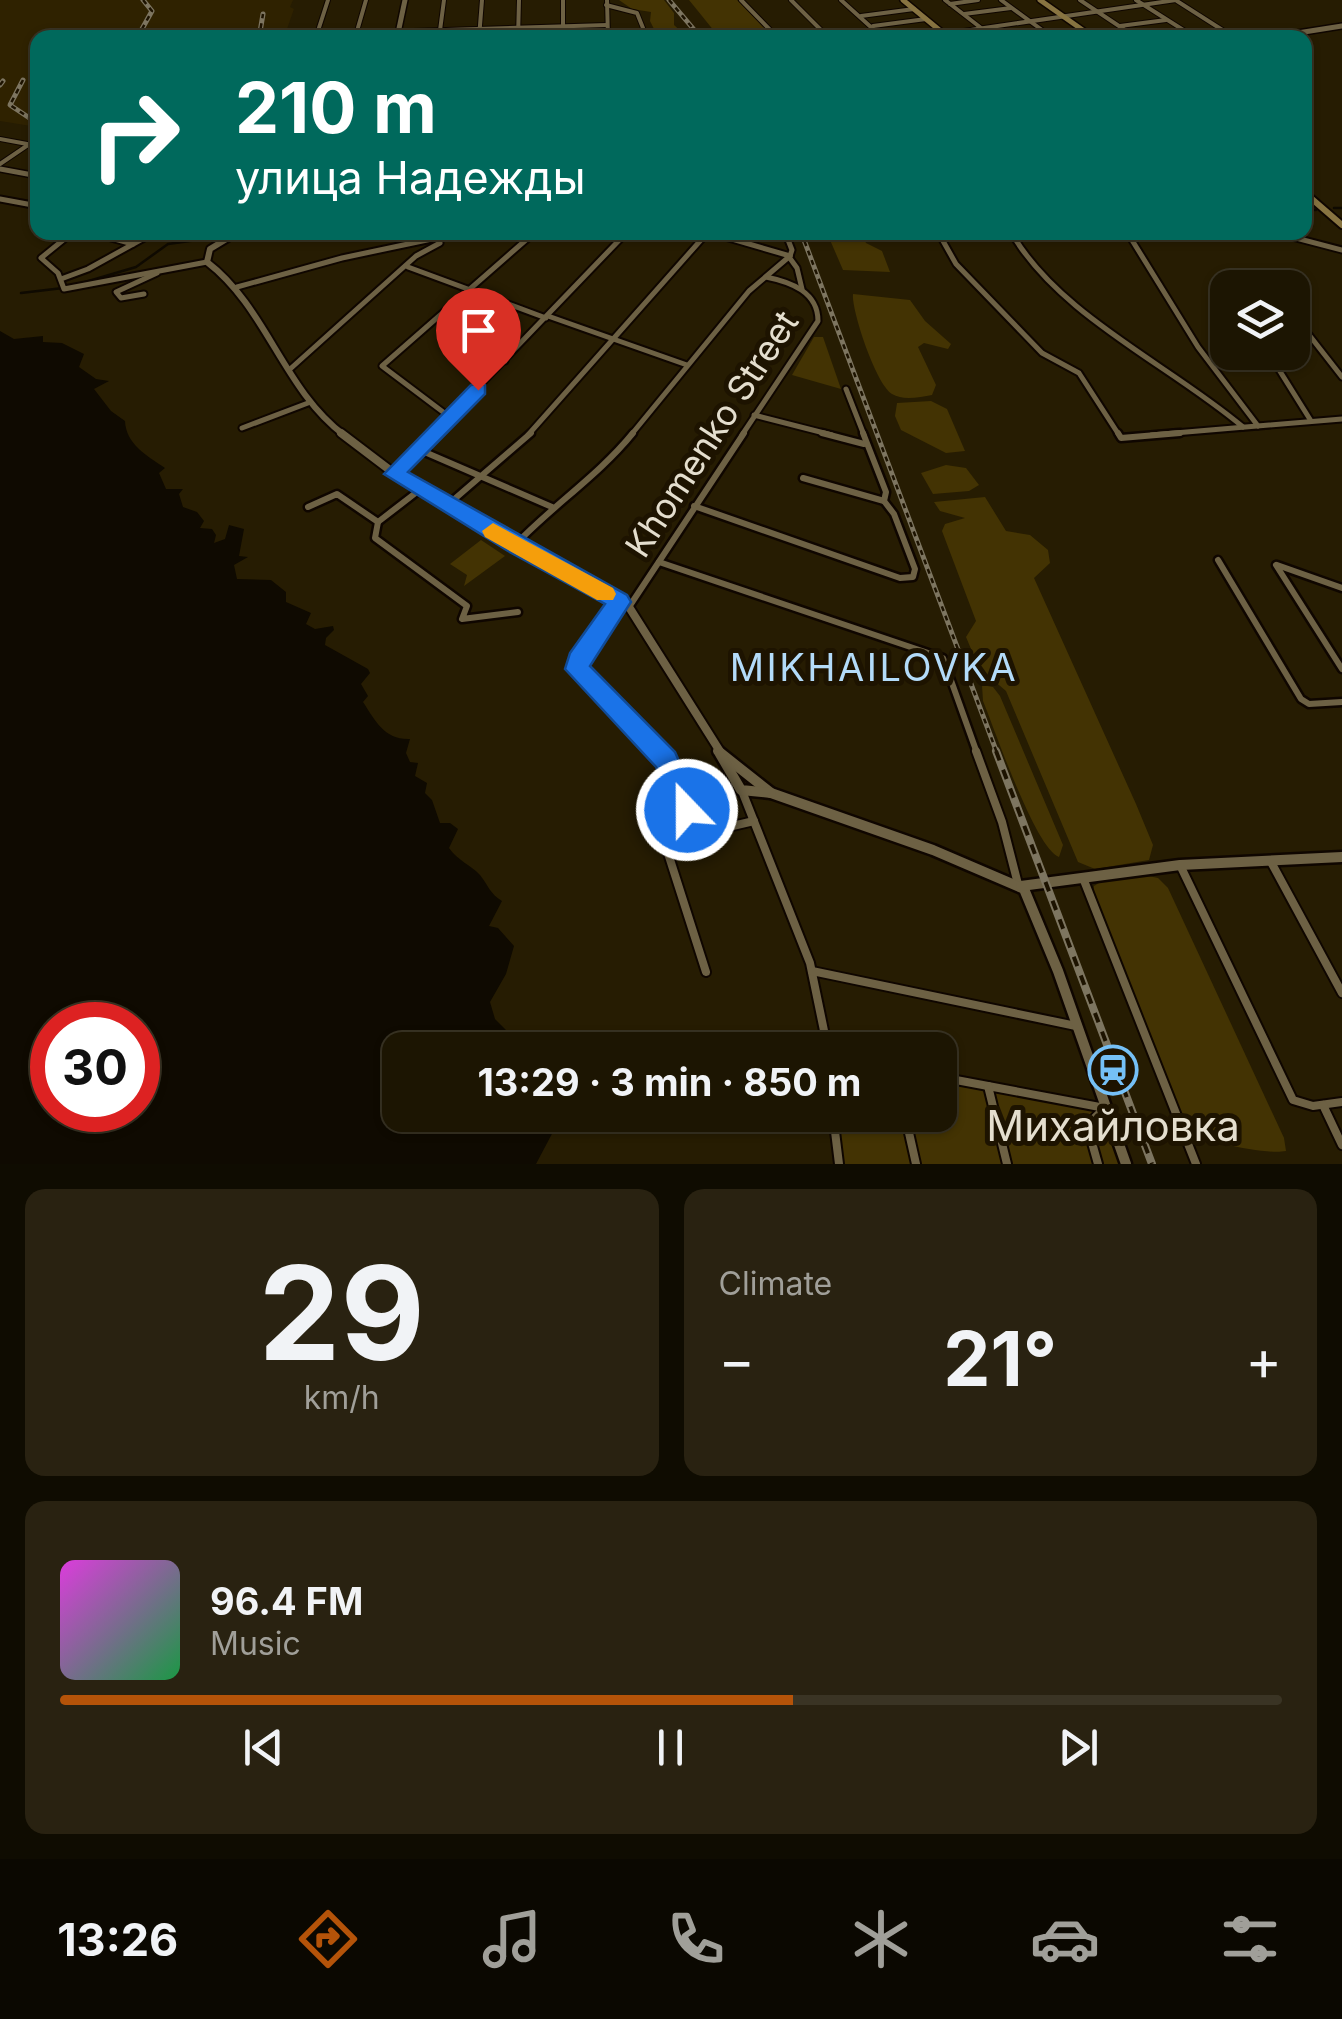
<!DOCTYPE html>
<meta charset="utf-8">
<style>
:root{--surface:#1c1502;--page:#292211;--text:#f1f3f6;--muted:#a09f99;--line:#3a3424;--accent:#b45309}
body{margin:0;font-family:Inter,sans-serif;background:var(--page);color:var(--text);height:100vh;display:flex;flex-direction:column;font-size:38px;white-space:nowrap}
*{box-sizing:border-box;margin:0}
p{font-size:32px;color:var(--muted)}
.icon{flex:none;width:55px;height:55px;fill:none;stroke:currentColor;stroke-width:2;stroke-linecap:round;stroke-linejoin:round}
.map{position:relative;height:1164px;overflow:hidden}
.drawer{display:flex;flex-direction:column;gap:25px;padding:25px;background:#0f0c01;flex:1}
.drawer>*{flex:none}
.banner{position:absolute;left:30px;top:30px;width:1282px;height:210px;border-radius:20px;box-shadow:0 2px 8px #0004,0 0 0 2px var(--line);background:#00695c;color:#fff;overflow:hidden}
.fabs{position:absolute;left:1210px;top:270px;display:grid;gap:20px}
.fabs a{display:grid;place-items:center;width:100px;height:100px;border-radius:20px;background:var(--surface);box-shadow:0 2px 8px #0004,0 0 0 2px var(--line);font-size:50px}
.speed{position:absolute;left:30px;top:1002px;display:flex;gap:20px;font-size:50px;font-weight:700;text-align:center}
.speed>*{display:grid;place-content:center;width:130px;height:130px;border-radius:50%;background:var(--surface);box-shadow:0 2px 8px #0004,0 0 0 2px var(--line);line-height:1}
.speed .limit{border:15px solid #d22;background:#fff;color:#111}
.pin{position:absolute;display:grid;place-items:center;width:85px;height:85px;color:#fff;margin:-102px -42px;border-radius:50% 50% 50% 0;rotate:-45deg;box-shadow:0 0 10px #0007}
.pin .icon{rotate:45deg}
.me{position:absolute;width:110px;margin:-55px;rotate:338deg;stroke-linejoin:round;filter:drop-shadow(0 0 8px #0008)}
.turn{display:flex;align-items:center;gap:35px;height:210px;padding:0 40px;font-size:45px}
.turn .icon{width:130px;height:130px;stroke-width:2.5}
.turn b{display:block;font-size:70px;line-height:85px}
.big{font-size:75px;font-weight:700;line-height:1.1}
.drawer .widget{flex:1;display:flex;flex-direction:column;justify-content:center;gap:15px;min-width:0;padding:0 35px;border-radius:20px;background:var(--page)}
.drawer .dial{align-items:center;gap:0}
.dial b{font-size:130px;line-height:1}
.song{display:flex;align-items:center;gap:30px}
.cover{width:120px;height:120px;border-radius:15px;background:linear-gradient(135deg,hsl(300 70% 55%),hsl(140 70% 35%))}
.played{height:10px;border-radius:5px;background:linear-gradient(90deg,var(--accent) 60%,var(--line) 60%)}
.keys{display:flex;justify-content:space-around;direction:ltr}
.heat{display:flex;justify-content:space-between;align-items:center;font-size:55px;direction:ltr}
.drawer .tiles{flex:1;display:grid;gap:25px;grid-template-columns:1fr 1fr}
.widget:last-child{grid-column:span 2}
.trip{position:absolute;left:382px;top:1032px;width:575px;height:100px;border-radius:20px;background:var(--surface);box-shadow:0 2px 8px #0004,0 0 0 2px var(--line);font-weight:700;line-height:100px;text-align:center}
.menu{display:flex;height:160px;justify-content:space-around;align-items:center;background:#0b0801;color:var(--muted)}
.menu .icon{width:70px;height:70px}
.menu .selected{color:var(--accent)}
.menu b{font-size:45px;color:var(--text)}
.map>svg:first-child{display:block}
.built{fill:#2f2200}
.green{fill:#433303}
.water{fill:#0f0a01;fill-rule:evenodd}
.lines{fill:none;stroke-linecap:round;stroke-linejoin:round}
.stream{stroke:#0f0a01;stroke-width:2.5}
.minor-far3-casing{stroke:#0f0600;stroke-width:6}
.minor-far2-casing{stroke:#0f0600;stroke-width:9}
.minor-far1-casing{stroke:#0f0600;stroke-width:11}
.minor-casing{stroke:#0f0600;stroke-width:12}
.tertiary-far3-casing{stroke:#0f0600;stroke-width:8}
.tertiary-far2-casing{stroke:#0f0600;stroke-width:10}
.tertiary-far1-casing{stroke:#0f0600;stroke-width:12}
.tertiary-casing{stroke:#0f0600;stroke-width:15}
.secondary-far1-casing{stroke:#0f0600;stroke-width:8}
.secondary-casing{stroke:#0f0600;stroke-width:10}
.minor-far3{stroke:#6d6144;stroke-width:4}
.minor-far2{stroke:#6d6144;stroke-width:5}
.minor-far1{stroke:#6d6144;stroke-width:6}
.minor{stroke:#6d6144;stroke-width:8}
.tertiary-far3{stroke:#6d6144;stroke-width:5}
.tertiary-far2{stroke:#6d6144;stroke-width:6}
.tertiary-far1{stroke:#6d6144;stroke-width:8}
.tertiary{stroke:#6d6144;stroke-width:10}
.secondary-far1{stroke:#887441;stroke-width:5}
.secondary{stroke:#887441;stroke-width:6}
.rail-far1-casing{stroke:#7d7560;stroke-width:5}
.rail-casing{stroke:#7d7560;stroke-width:8}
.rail-far1{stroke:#1d1300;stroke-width:2.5;stroke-dasharray:5;stroke-linecap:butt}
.rail{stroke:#1d1300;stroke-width:4;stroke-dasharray:10;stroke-linecap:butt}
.route{fill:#1a73e8;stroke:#114b97;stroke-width:2.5}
.slow{fill:#f59e0b}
.labels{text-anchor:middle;stroke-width:10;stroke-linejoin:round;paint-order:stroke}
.street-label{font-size:35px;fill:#e4dece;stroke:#1d1300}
.neighbourhood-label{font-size:38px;letter-spacing:2.5px;fill:#b3dbf9;stroke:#1d1300}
.near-poi-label{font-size:42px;fill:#e4dece;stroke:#1d1300}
</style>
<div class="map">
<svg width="1342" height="1164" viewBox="0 0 1342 1164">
<rect width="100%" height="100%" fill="#261c02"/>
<path class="built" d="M0,0H293L290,7L294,9L286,32H273L270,37L38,38L37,127L0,121Z"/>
<g class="green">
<path d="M619,0H664L674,13V25L687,37H658L650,21L651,12L632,9Z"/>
<path d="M689,0H737L774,37H719Z"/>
<path d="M827,233H861L866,243L882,251L890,272L843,270Z"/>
<path d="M853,294L910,300L925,321L951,344L948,349L924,343L918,347L936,385L932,395C920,397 903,401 892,394C875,383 851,308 853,294Z"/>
<path d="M814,337H823L841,389L792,375Z"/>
<path d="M931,401L947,409L965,451L946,453L901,430L895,416L897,403Z"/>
<path d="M946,465L966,468L979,485L969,491L933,494L921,473Z"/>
<path d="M985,497L1006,531L1030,535L1048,550L1050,563L1034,578L1136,804L1153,845L1149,860L1095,869L1078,862L1006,691L979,668L966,637L976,621L942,531L945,524L965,518L940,511L934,502Z"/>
<path d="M481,540L505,556L464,586L467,575L450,564Z"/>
<path d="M982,685L993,687L1000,696L1063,845L1059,857C1035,848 995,730 983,701Z"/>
<path d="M1144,875L1158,878L1168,888L1284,1138L1286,1151C1265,1155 1202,1142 1187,1128L1093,896L1094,886L1102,881Z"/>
<path d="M940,1077L1111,1109L1131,1164H843L839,1115H940Z"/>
</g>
<path class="water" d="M0,331L14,339L43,336V342L62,343L84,354L79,367L96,379L109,381L94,389L111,411L125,421C126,444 146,455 165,468L159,473L166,489H183L179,494L183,507L197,512L204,521L200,528L212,529L216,535L214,543L225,539L229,525L244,529L239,556L248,557L234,565L237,579L271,580L286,592V602L311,613L306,624L315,629L333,626L334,630L326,638L325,645L368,669L370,673L361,684L368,696L363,702C376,722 385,740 410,739L406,753L410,762L418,763L415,776L427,783L425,793L432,800L440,823H450L458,829L449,848C458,861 471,865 480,875C488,885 490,894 502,901L489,926L498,928L514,946L506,974L490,1002L495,1019L509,1033L528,1030L530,1043L547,1050H400V1115H548L567,1124L565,1129L554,1130L536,1164H0ZM52,1025H138V1110H52Z"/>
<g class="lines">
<g class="stream">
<path d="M1334,208H1342"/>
<path d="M1305,209L1316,210"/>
<path d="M363,235L388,232"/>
<path d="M75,285L136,267L168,244L197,240"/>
<path d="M21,293L63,288"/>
</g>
<g class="minor-far3-casing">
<g id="minor-far3">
<path d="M563,0V38"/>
<path d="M607,0L608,38"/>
<path d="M741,0L778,38"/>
<path d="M791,0L829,38"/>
<path d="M841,0L883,38"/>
<path d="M945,0L994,38"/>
<path d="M1001,0L1053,38"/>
<path d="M1080,0L1137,38"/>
<path d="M1136,0L1196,38"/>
<path d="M1177,1L1235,38"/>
<path d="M950,4L978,0"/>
<path d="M606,5L637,13L647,38"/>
<path d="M964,14L1011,8"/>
<path d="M861,16L914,9"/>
<path d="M873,26L926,19"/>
<path d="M1120,26L1166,20"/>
<path d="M317,34L607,25"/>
<path d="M273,36L317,34"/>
<path d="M316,37L328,0"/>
<path d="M1136,37L1183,30"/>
<path d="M355,38L366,0"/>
<path d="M439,38L444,0"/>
<path d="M479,38L482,0"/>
<path d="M518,38L519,0"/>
<path d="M916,38L1176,0"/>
<path d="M0,139L38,146"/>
<path d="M0,164L28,145"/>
</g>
</g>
<g class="minor-far2-casing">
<g id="minor-far2">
<path d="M0,199L38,206"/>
<path d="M73,232L41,258L58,273L64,289L207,262"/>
<path d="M89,232L133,244"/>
<path d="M708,232L790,256"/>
<path d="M785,232L792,250L790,256"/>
<path d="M938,232L956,264L1042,353L1079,373L1119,435"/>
<path d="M1011,232C1058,315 1170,365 1243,427"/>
<path d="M1127,232L1198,347L1258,426"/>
<path d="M1273,232L1342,250"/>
<path d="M789,257L797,268L802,289"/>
<path d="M408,267L546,318"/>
<path d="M61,279L88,269L155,232"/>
<path d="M237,287L342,258L465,232"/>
<path d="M144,294L121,298L116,292L157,273"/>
<path d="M1292,313L1342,377"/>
<path d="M548,316L687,365"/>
<path d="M1268,352L1311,421"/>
<path d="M505,361L464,344L506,304"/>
<path d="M289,370L416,256L440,243"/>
<path d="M846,389L864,435"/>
<path d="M754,415L832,435"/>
<path d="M451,418L382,366L535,232"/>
<path d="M242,428L308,403"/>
<path d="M432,435L627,232"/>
<path d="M528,435L708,232"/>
<path d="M631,435L749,291L790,256"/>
<path d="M742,435L818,321C818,292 791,282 766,277"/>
<path d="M1151,435L1342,419"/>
</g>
</g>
<g class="minor-far1-casing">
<g id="minor-far1">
<path d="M822,433L864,444"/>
<path d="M1118,433L1121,438L1180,433"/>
<path d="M420,450L552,507"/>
<path d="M395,474L434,433"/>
<path d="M803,478L884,501"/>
<path d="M451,502L531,433"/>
<path d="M694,506L900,578L913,577L915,569L894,514L884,501L886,492L863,433"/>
<path d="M308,507L337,494L378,522L375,538L467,606L462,619L518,612"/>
<path d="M378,522L422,488"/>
<path d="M515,545C553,505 598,476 633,433"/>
<path d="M1218,560L1301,699L1309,704L1342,702"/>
<path d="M659,562L943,658L977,753"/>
<path d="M1276,565L1342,669"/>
<path d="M1277,565L1342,588"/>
<path d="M619,601L579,660L577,669L660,753"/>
<path d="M629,607L744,433"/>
</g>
</g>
<g class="minor-casing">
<g id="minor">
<path d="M658,751L676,778L694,835L668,841L666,847L706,972"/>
<path d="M976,751L1002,822L1018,884"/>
<path d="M742,791L810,963L828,1050"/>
<path d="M694,835L754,821"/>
<path d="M1271,862L1342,993"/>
<path d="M1180,865L1293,1100L1313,1106L1342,1102"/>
<path d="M1083,878L1196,1164"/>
<path d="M812,971L1076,1026"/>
<path d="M940,1077L1105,1108"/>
<path d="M988,1086L1007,1164"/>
<path d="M1323,1105L1342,1145"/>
<path d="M833,1115L839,1164"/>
<path d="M905,1115L916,1164"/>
<path d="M1098,1164L1087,1125L1105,1108"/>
</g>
</g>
<g class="tertiary-far3-casing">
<g id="tertiary-far3">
<path d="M397,38L405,0"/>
<path d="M1266,38L1342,26"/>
<path d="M0,169L38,176"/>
</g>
</g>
<g class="tertiary-far2-casing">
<path id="tertiary-far2" d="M238,232L210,249L207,262C267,308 283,389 344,435"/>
</g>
<g class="tertiary-far1-casing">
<path id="tertiary-far1" d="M341,433L395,474L451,502L515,545L629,607L721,753"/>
</g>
<g class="tertiary-casing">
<g id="tertiary">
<path d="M718,751L771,793L933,850L1024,889L1058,971L1126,1164"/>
<path d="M720,754L741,790L771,793"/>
<path d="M1021,886L1180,865L1342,857"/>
</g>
</g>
<g class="secondary-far1-casing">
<g id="secondary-far1">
<path d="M903,0L949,38"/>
<path d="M1040,0L1094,38"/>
</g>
</g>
<g class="secondary-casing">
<path id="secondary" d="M1305,193L1342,225"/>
</g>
<use href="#minor-far3" class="minor-far3"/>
<use href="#minor-far2" class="minor-far2"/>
<use href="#minor-far1" class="minor-far1"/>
<use href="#minor" class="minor"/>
<use href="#tertiary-far3" class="tertiary-far3"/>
<use href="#tertiary-far2" class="tertiary-far2"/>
<use href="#tertiary-far1" class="tertiary-far1"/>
<use href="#tertiary" class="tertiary"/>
<use href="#secondary-far1" class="secondary-far1"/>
<use href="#secondary" class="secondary"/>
<g class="rail-far1-casing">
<g id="rail-far1">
<path d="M669,0L701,38"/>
<path d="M137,38L152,11L143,0"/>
<path d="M259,38L263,14"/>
<path d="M23,80L10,105L31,119"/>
<path d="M0,85L3,81"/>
<path d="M801,232L997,753"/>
</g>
</g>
<g class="rail-casing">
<path id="rail" d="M996,751L1152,1164"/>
</g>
<use href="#rail-far1" class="rail-far1"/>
<use href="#rail" class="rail"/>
</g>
<path class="route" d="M478,384L485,385V394L408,472L627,595L631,602L590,666L675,752L701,810L697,819L687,822L677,819L656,767L565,669L570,653L605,604L508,551L384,474L471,385Z"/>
<path class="slow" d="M493,523L613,588L616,594L613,600H597L485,537L482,531Z"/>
<defs>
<g id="station-ring" transform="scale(2.5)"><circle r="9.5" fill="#1d1300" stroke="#75c0f6" stroke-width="1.5"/><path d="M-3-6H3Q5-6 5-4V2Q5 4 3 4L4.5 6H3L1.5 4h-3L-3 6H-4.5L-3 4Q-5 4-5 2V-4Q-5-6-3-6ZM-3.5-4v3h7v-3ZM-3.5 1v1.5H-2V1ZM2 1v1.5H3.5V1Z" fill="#75c0f6"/></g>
</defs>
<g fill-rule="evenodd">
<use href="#station-ring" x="1113" y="1070"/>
</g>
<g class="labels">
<g class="street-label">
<text transform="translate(712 434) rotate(-57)" y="12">Khomenko Street</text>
</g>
<g class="neighbourhood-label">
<text x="874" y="681">MIKHAILOVKA</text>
</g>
<g class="near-poi-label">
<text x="1113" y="1141">Михайловка</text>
</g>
</g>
</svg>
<div class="fabs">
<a><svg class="icon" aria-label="layers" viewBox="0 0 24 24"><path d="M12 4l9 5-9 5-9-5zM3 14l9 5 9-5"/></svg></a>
</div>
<div class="speed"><div class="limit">30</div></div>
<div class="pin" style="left:478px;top:390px;background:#d93025"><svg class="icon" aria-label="arrive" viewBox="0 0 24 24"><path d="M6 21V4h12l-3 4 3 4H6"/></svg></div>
<svg class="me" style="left:687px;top:810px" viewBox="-20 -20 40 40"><circle r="17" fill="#1a73e8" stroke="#fff" stroke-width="3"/><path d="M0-11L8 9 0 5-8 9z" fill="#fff"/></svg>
<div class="trip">13:29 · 3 min · 850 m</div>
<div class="banner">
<div class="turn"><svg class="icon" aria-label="right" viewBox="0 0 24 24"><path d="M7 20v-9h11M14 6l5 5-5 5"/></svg><div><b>210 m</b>улица Надежды</div></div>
</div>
</div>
<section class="drawer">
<div class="tiles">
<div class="widget dial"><b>29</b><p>km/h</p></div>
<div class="widget"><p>Climate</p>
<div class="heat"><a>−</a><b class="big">21°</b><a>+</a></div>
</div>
<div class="widget">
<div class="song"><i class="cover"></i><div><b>96.4 FM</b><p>Music</p></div></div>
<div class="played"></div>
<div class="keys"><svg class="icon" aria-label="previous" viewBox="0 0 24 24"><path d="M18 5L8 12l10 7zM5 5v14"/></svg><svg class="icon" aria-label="pause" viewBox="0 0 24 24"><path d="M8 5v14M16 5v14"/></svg><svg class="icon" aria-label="next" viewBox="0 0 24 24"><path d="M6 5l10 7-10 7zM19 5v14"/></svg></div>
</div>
</div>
</section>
<nav class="menu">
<b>13:26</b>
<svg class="icon selected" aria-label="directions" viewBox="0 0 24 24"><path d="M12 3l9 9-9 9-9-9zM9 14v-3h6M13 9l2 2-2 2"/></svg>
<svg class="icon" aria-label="music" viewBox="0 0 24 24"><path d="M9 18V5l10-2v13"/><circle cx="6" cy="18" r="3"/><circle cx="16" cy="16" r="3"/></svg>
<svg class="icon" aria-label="phone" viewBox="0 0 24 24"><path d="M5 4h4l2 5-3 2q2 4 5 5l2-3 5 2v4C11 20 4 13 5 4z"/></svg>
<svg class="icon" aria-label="climate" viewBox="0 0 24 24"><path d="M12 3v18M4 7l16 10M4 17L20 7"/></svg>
<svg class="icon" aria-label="car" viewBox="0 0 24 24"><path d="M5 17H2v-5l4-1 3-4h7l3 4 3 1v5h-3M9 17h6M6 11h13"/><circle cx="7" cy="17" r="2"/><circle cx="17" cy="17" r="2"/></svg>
<svg class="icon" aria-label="filters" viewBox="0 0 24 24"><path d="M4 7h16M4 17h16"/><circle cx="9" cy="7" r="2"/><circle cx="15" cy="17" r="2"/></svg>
</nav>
